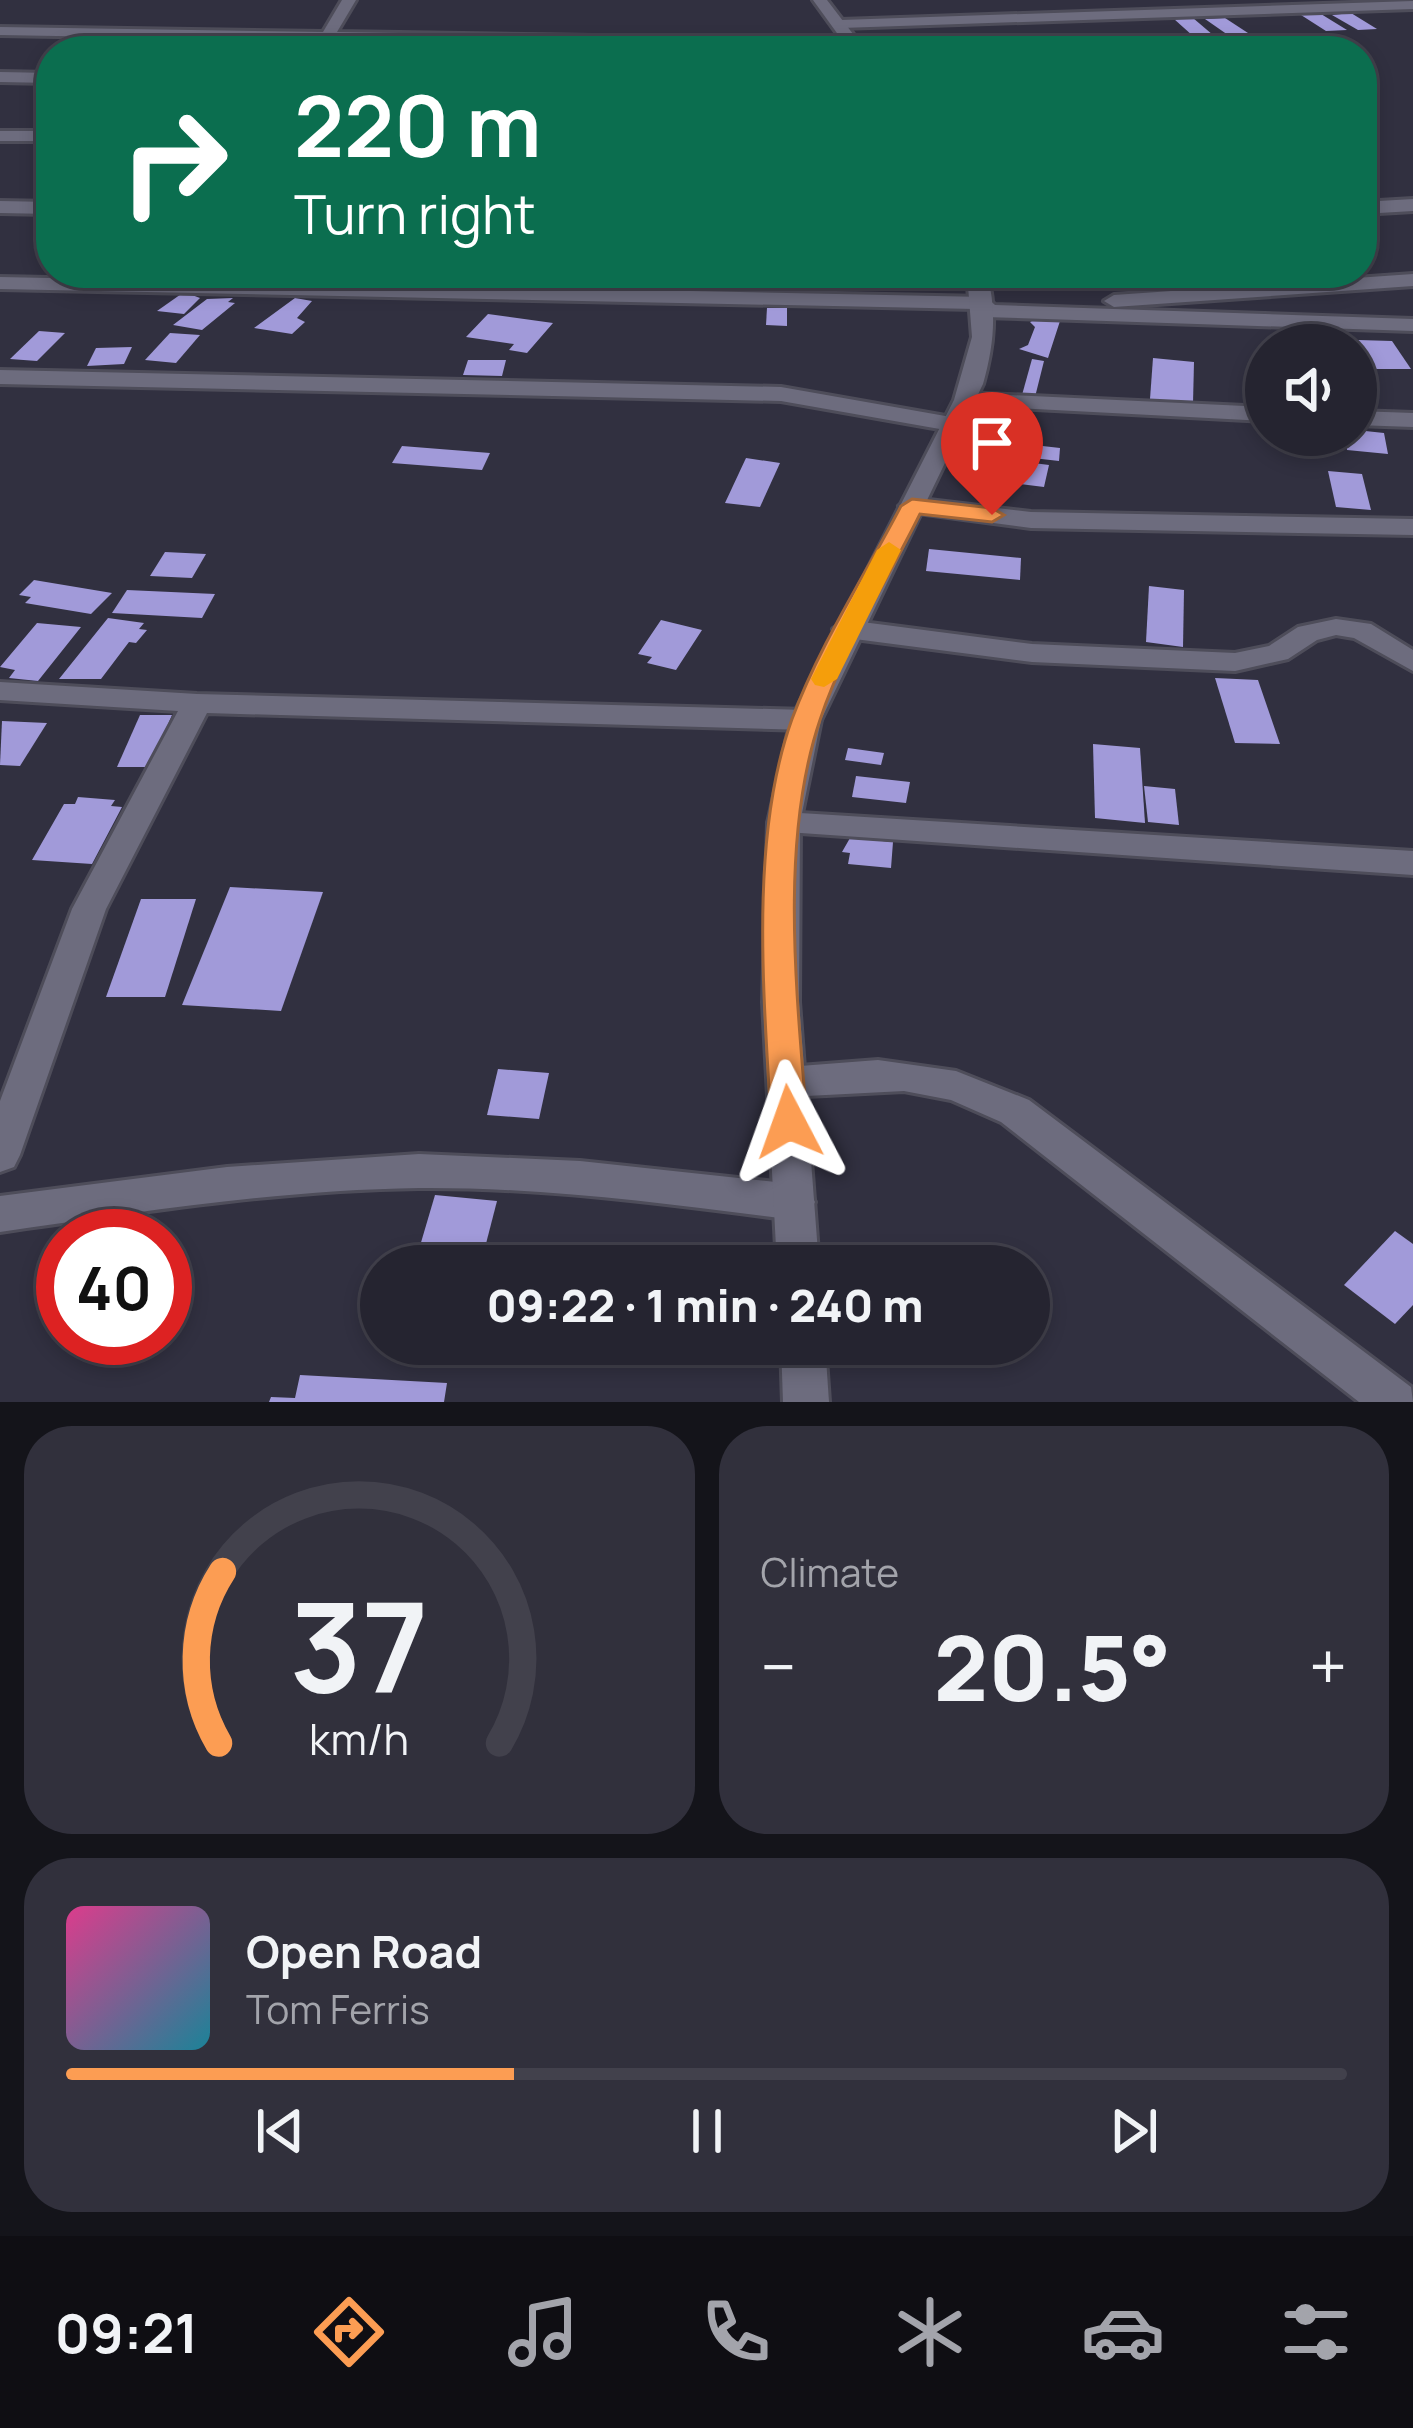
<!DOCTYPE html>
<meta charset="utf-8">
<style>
:root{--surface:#252430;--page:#31303c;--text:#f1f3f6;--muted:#a3a4ab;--line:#42414c;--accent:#fc9d53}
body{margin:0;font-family:Manrope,sans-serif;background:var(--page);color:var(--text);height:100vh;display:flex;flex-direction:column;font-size:45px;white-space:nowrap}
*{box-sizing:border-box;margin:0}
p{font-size:39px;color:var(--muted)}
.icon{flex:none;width:66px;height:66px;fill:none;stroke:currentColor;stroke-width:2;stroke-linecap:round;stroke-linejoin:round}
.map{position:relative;height:1402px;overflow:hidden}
.panel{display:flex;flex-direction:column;gap:24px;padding:24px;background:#14141a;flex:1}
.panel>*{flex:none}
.banner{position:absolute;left:36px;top:36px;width:1341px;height:252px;border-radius:48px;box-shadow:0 6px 18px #0003,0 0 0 3px var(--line);background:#0b6e4f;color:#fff;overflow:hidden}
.fabs{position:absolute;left:1245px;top:324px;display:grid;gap:24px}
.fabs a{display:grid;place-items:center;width:132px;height:132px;border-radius:50%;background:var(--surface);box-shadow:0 6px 18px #0003,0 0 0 3px var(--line);font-size:60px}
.speed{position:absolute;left:36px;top:1209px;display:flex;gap:24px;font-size:60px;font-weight:700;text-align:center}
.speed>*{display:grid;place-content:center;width:156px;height:156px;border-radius:50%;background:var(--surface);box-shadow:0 6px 18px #0003,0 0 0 3px var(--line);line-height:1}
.speed .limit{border:18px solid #d22;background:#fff;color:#111}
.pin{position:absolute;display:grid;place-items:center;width:102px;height:102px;color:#fff;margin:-123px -51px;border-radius:50% 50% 50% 0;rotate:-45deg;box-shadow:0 0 12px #0007}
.pin .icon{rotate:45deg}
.me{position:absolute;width:132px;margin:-66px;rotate:356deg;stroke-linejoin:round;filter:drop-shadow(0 0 9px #0008)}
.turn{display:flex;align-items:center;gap:42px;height:252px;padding:0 60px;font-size:54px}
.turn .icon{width:156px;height:156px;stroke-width:2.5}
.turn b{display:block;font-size:84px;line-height:102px}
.big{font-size:90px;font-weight:800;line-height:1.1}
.panel .card{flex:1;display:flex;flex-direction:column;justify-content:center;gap:18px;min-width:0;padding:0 42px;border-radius:48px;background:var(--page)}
.panel .dial{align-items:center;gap:0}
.dial svg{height:312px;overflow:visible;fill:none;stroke:var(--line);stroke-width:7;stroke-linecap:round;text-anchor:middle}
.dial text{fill:var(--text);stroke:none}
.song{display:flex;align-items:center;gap:36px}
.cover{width:144px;height:144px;border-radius:18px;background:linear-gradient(135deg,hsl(330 70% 55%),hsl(190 70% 35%))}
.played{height:12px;border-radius:6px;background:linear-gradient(90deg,var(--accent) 35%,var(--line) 35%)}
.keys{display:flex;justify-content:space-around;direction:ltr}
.heat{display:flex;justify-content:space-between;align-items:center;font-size:66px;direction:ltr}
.panel .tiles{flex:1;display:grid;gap:24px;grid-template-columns:1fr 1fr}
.card:last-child{grid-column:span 2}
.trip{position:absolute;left:360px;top:1245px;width:690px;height:120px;border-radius:60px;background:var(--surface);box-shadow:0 6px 18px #0003,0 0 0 3px var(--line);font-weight:800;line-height:120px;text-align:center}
.tab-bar{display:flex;height:192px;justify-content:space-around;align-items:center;background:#0f0e13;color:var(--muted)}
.tab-bar .icon{width:84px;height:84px}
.tab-bar .current{color:var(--accent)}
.tab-bar b{font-size:54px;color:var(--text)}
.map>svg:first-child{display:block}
.building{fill:#a19ad9}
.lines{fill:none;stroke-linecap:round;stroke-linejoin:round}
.minor-casing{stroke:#4e4d5a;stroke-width:6}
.tertiary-casing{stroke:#4e4d5a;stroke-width:6}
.minor{fill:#6d6c7e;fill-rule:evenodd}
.tertiary{fill:#6d6c7e;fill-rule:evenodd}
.route{fill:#fc9d53;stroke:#a46636;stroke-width:3}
.slow{fill:#f59e0b}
</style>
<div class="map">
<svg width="1413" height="1402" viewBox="0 0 1413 1402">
<rect width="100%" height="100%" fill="#313040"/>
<g class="building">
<path d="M1351,13L1377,29L1358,30L1332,15Z"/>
<path d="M1321,14L1347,30L1326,31L1301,15Z"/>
<path d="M1193,18L1213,35L1193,36L1174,19Z"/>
<path d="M1225,18L1248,33L1228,35L1205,19Z"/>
<path d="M1317,33L1328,40L1285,42L1275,34Z"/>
<path d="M1248,36L1258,45L1205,46L1196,38Z"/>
<path d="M184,292L200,298L184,314L157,311Z"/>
<path d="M233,298L228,302L235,303L202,330L173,325L207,299Z"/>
<path d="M295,298L312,301L297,318L305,322L292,334L254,328Z"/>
<path d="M767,308H787V326L766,325Z"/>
<path d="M488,314L553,323L527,353L509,350L514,344L466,337Z"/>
<path d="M1038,318L1060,321L1048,358L1019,349L1028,345L1035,327L1030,322Z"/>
<path d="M39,331L65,333L37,361L10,359Z"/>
<path d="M170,333L200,335L176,363L145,360Z"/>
<path d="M1358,340L1392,341L1411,369H1376Z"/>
<path d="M132,347L124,364L87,366L96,348Z"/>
<path d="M1153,358L1194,362L1193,403L1150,399Z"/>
<path d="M1032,359L1044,361L1035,397L1022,395Z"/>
<path d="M468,360H506L502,376L463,375Z"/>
<path d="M1356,430L1384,433L1388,454L1347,450L1345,435H1356Z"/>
<path d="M993,435L1014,438L1011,454L989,451Z"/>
<path d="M1025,444L1060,448L1059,461L1024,457Z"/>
<path d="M402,446L490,453L482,470L392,463Z"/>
<path d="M746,458L780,463L760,507L725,503Z"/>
<path d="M995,458L1049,465L1044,487L989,480Z"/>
<path d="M1328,471L1362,474L1371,510L1336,507Z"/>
<path d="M929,549L1021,558L1020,580L926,571Z"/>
<path d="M165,552L206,554L192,578L150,576Z"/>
<path d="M34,580L112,593L91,614L25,603L31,597L19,595Z"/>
<path d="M1149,586L1184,590L1183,647L1146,642Z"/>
<path d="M127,590L215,594L202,618L112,613Z"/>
<path d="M108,618L144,623L139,629L147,630L136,643L129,642L101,679H59Z"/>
<path d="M661,620L702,630L676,670L647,663L652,657L638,654Z"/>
<path d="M37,623L81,627L38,681L9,678L15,670L0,667Z"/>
<path d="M1215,678L1258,680L1280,744L1235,743Z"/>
<path d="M140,715H172L150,767H117Z"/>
<path d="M2,721L47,723L20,766L0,765Z"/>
<path d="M1093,744L1140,748L1145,823L1095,818Z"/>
<path d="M848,748L884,753L881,765L845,760Z"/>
<path d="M856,776L910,782L906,803L852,797Z"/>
<path d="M1144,786L1175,789L1179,825L1148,822Z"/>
<path d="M78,797L115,800L111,806L122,807L92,864L32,860L64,804H75Z"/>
<path d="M850,838L893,842L891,868L848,864L850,853L842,852Z"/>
<path d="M230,887L323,892L281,1011L182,1005Z"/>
<path d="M141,899H196L165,997H106Z"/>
<path d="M498,1069L549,1073L539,1119L487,1115Z"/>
<path d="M435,1195L497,1201L481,1263L417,1256Z"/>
<path d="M1395,1231L1413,1244V1305L1395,1324L1344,1285Z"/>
<path d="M578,1344H633V1353L577,1352Z"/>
<path d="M300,1375L447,1383L444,1402H269L271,1397L295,1398Z"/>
</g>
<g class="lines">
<g class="minor-casing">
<g id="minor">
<path d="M342,0H356L337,32L854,40L862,45L854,50L0,35V27L323,32Z"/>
<path d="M1413,1V9L841,28L834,24L841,20Z"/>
<path d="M0,72L51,73V83L0,82Z"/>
<rect x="0" y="131" width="51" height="10"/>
<path d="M1413,199V211L1362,214V202Z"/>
<path d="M0,201L51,202V214L0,213Z"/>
<path d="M1413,274V286L1114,307L1104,301L1114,295Z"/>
<path d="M0,277L986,297L995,305L1413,319V331L985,317L976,309L0,289Z"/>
<path d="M0,370L781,387L951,417L963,424L951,431L781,401L0,384Z"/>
<path d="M966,393L1266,407V421L958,405V395Z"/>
<path d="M1356,411L1413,413V427L1356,425Z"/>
<path d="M912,498L1031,512L1413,519V535L1031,528L903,511L899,506Z"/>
<path d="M1336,619L1371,624L1413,650V671L1354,638L1336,635L1317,640L1288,659L1235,671L1032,662L847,638L833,629L847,620L1032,644L1235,653L1269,646L1298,627Z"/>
<path d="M0,682L197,694L806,710L821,720L806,730L207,713L106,909L20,1155L14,1167L0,1172V1101L72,909L178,711L0,700Z"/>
<path d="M784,812L1413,851V875L772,831L768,823L772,815Z"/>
<path d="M878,1060L956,1071L1029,1100L1411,1387L1413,1402H1359L1001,1122L951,1100L904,1091L787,1097L773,1093L768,1082L773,1071L787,1067Z"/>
<path d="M419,1154L580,1161L794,1184L809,1190L815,1202L809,1214L794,1220C670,1204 545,1187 419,1188C279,1190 139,1212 0,1232V1196L227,1167Z"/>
</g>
</g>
<g class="tertiary-casing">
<g id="tertiary">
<path d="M813,0H827L866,51H850Z"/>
<path d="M967,273H987C997,312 994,345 983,384L821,720L800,823L799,1002L819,1266H777L763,1002L768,823L791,720L954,400L972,337Z"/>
<path d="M781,1344H825L829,1402H783Z"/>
</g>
</g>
<use href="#minor" class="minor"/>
<use href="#tertiary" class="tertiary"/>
</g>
<path class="route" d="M912,499L992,508L1004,515L992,522L920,514C888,579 842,652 820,720C779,841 797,997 807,1122L802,1132L789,1136L777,1132L771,1122C764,997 749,838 792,719C819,646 865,575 901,506Z"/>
<path class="slow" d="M889,542L901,550L837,679L824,687L815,685L811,679L877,550Z"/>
</svg>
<div class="fabs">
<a><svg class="icon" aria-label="sound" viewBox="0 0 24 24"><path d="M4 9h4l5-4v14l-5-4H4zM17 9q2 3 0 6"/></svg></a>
</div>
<div class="speed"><div class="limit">40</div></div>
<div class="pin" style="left:992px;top:515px;background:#d93025"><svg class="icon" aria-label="arrive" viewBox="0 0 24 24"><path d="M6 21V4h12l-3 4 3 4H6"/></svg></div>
<svg class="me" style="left:789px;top:1122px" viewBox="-20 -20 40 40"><path d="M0-17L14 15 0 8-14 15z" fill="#fc9d53" stroke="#fff" stroke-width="4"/></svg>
<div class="trip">09:22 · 1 min · 240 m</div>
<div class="banner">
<div class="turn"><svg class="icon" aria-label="right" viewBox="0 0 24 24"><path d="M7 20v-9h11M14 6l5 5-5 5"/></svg><div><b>220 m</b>Turn right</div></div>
</div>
</div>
<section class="panel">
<div class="tiles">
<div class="card dial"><svg viewBox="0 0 100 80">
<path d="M14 69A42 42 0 1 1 86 69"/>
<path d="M14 69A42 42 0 0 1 15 25" stroke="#fc9d53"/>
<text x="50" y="56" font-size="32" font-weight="700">37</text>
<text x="50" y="72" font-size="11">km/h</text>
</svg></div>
<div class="card"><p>Climate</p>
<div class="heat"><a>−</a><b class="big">20.5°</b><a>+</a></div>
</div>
<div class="card">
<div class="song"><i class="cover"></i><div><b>Open Road</b><p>Tom Ferris</p></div></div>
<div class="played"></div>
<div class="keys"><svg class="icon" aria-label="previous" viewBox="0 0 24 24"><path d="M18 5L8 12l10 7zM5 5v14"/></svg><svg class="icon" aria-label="pause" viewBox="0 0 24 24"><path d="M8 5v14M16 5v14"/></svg><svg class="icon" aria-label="next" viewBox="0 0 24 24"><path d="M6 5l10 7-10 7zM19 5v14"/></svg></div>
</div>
</div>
</section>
<nav class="tab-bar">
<b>09:21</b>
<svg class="icon current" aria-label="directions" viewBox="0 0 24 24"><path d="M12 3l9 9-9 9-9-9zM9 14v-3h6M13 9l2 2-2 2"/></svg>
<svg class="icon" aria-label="music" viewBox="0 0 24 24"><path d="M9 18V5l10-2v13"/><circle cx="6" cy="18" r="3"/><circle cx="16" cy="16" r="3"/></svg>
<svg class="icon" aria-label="phone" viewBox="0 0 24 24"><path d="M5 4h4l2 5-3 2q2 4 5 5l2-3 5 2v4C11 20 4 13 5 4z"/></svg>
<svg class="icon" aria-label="climate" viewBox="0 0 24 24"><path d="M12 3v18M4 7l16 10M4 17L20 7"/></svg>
<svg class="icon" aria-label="car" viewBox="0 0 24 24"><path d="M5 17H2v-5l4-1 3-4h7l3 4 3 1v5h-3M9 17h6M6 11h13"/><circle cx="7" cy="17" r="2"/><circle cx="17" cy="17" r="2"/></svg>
<svg class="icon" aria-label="filters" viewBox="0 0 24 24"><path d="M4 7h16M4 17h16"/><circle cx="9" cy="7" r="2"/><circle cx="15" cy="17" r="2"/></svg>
</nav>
